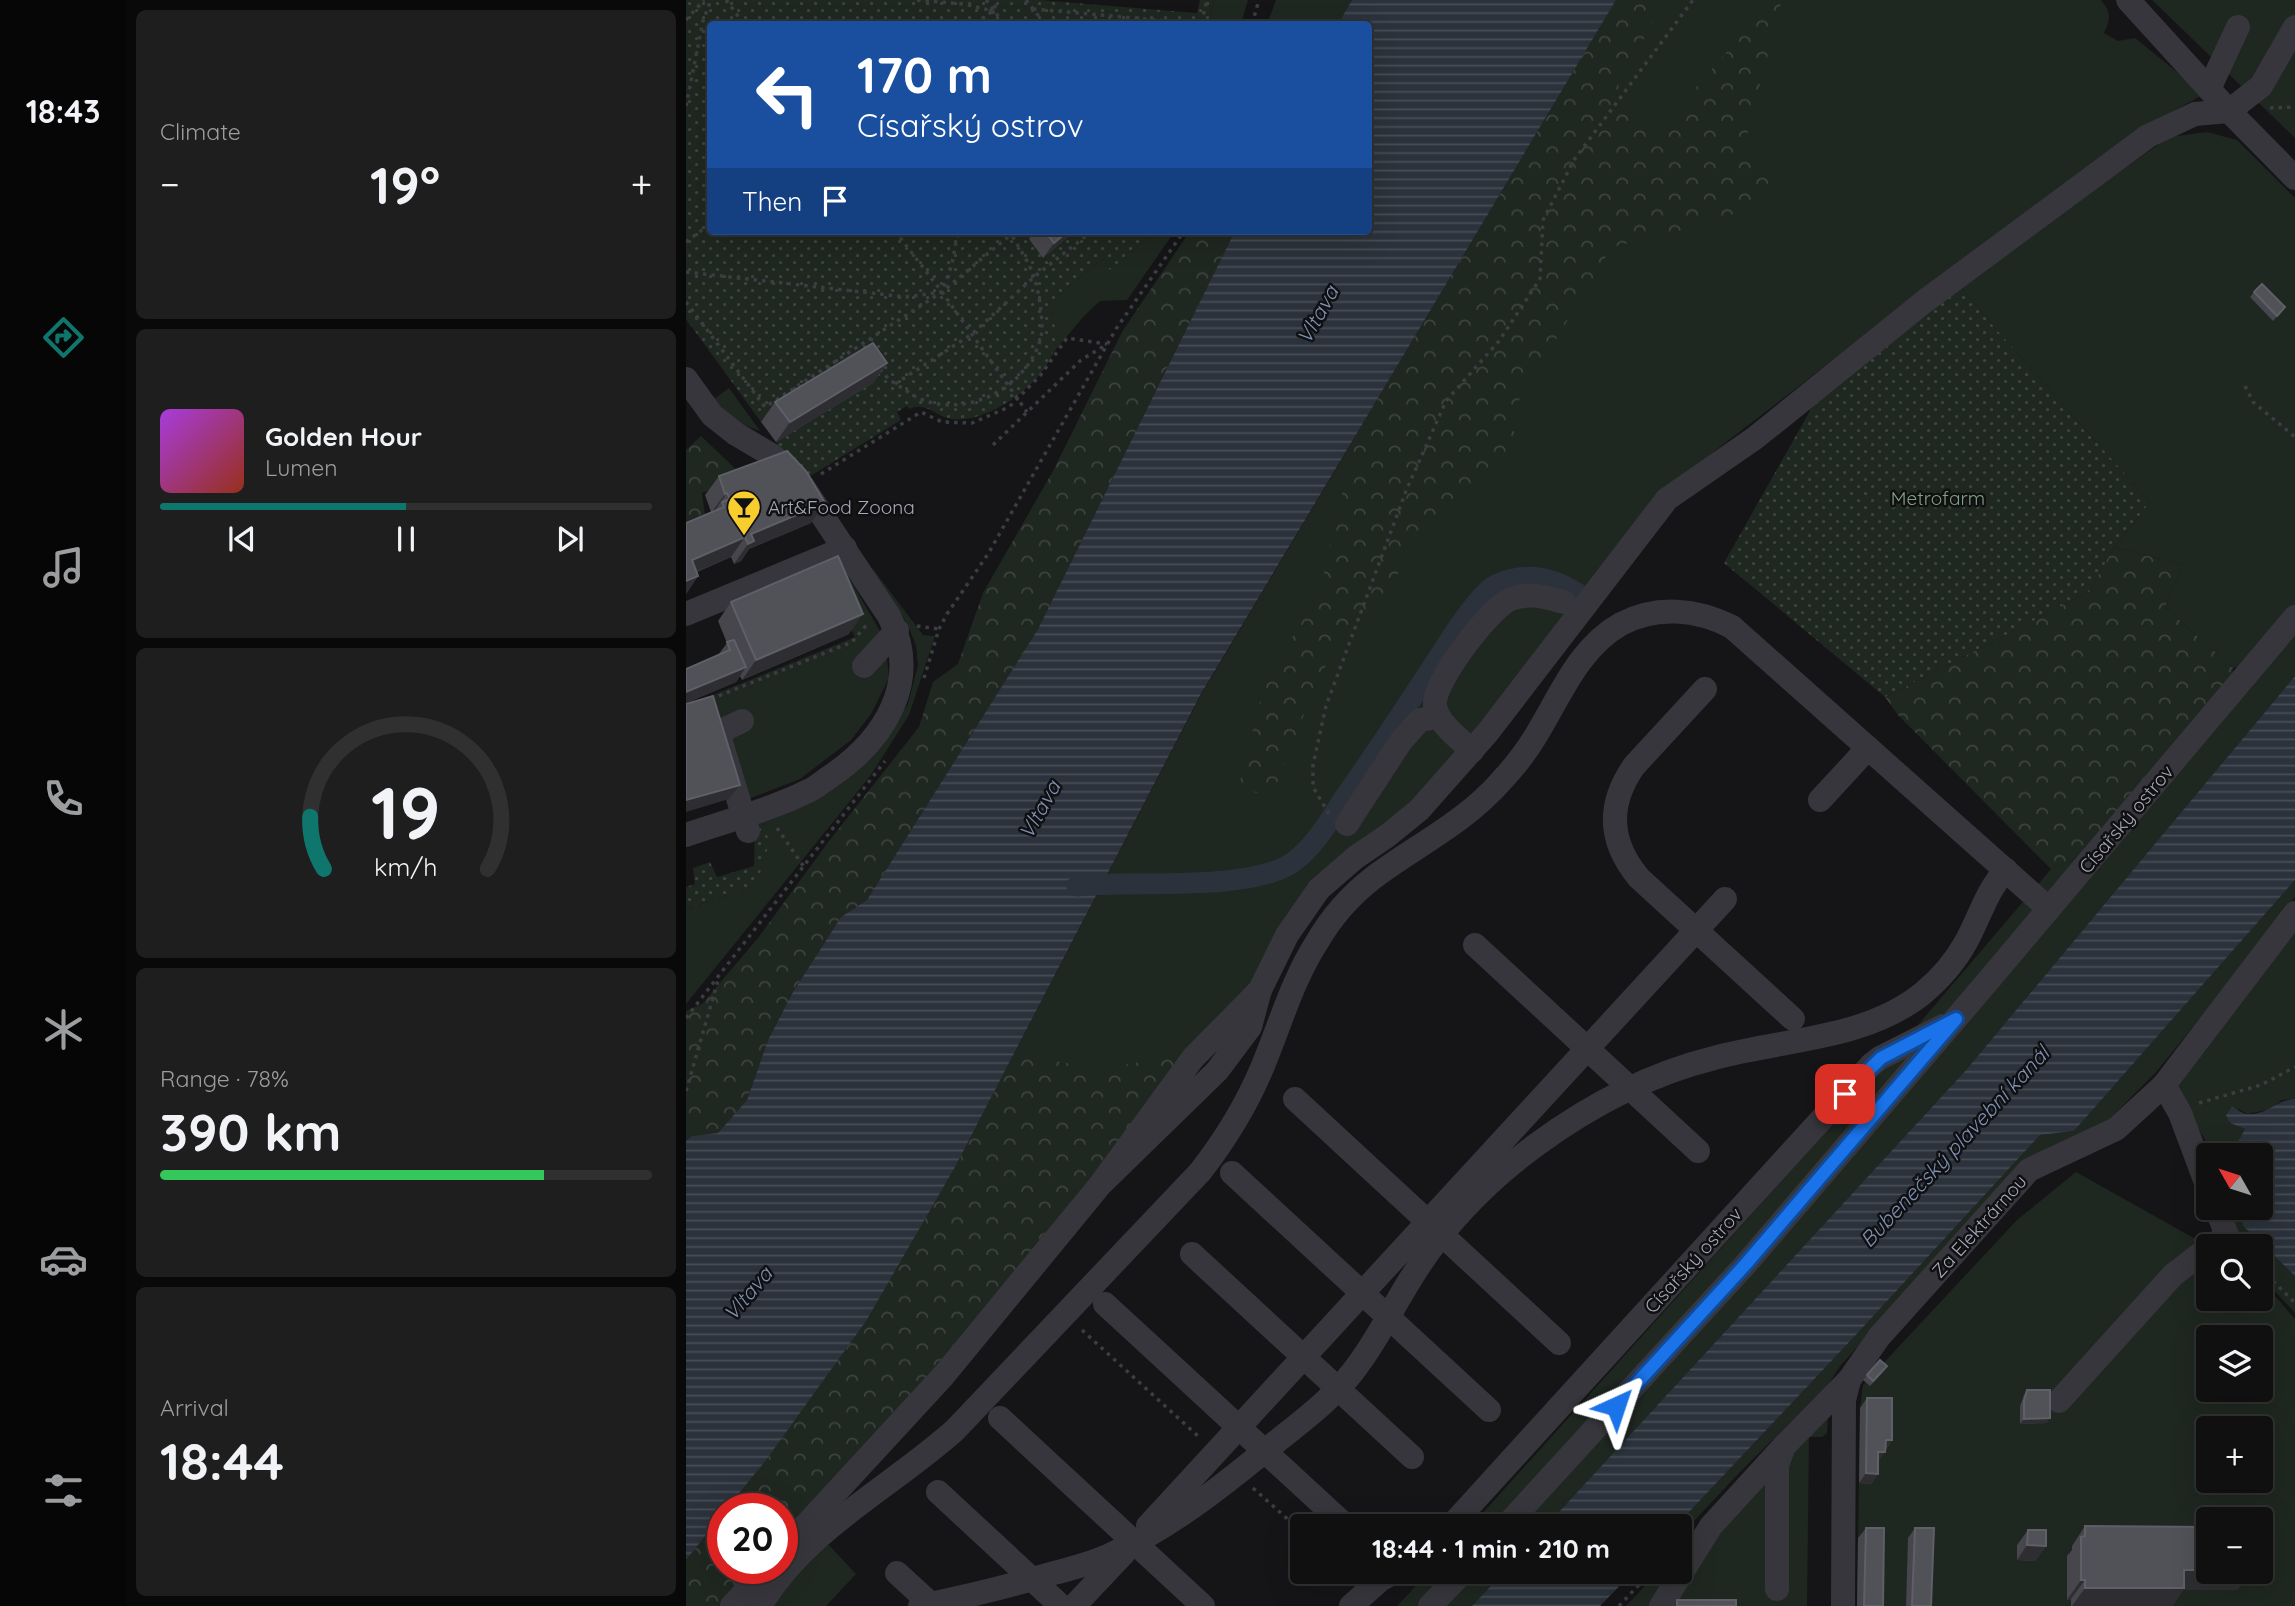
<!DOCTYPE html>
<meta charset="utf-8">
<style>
:root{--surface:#101011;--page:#1e1e1f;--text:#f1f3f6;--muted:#9c9d9f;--line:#303031;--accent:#0f766e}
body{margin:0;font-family:Quicksand,sans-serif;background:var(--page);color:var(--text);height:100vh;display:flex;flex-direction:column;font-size:26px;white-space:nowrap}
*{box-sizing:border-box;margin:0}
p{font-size:23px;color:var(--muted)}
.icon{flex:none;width:38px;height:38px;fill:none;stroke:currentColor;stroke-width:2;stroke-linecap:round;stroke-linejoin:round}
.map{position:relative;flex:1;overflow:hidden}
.side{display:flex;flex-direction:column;gap:10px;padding:10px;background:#090909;width:560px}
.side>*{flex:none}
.hud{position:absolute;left:21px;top:21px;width:665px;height:214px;border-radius:7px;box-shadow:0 7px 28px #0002,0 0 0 2px var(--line);background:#1a4fa0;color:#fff;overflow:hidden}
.needle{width:46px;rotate:309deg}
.fabs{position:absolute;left:1510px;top:1143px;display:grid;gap:14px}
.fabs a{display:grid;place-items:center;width:77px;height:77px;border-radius:7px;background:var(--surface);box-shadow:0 7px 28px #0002,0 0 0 2px var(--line);font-size:35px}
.speed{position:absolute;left:21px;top:1493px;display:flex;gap:14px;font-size:35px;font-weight:700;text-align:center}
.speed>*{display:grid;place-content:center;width:91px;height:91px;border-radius:50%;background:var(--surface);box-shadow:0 7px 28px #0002,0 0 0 2px var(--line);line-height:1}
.speed .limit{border:10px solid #d22;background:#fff;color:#111}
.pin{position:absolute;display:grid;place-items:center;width:60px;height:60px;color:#fff;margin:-30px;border-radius:14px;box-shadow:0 4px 10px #0006}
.me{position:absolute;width:77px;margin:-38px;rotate:42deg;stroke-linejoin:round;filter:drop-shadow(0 0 5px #0008)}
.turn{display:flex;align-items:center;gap:24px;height:147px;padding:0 35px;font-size:32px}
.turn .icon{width:91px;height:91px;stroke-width:2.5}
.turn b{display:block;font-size:49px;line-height:60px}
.then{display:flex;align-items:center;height:66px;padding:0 35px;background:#0003;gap:14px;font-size:26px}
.big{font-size:52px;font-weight:700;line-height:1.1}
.side .tile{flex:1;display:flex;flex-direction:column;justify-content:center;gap:10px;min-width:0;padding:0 24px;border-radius:10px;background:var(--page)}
.side .dial{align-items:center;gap:0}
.dial svg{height:182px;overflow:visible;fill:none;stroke:var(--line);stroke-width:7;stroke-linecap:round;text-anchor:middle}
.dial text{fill:var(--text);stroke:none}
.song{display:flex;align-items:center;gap:21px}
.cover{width:84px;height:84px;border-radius:10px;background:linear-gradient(135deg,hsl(280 70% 55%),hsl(10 70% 35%))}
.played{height:7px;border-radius:4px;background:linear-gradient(90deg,var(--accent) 50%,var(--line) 50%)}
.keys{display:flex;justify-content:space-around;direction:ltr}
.heat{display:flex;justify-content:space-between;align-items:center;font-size:38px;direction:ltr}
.charge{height:10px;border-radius:5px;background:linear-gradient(90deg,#34c759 78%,var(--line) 0)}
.trip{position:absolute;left:604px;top:1514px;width:402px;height:70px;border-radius:7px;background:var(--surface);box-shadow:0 7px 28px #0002,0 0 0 2px var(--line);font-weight:700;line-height:70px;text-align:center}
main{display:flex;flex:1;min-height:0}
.tabs{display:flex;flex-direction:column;width:126px;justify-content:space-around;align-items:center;background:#060607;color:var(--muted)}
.tabs .icon{width:49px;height:49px}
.tabs .selected{color:var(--accent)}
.tabs b{font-size:32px;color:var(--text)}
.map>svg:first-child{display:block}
.green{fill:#1f2721;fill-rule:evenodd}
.forest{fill:url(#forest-crowns)}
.garden{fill:url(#garden-dots)}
.water{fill:url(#water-rules)}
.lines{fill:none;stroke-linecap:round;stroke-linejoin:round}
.canal{stroke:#2b323b;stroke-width:21}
.path{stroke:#3c3d43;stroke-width:3.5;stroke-dasharray:3.5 5;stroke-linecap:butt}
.minor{stroke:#36363c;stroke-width:24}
.wall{fill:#46464c}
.shaded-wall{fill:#2e2e32}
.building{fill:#515158;stroke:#5e5f67;stroke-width:2}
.route-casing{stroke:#114b97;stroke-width:18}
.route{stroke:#1a73e8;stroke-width:12}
.labels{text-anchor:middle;stroke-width:5;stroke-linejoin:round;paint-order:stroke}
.park-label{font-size:19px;fill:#7da384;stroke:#101012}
.poi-label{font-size:19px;fill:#a6a9b8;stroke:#101012;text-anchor:start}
.street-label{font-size:19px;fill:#a6a9b8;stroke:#101012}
.water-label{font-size:21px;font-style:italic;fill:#7c92b4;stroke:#101012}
</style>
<main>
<nav class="tabs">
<b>18:43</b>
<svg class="icon selected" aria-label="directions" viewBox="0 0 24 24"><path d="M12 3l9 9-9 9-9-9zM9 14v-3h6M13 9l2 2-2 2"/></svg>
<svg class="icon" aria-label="music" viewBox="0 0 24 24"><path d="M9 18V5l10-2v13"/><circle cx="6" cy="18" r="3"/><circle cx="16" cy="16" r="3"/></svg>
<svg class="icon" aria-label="phone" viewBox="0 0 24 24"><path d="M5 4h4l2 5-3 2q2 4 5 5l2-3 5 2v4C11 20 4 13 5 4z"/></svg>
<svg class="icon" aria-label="climate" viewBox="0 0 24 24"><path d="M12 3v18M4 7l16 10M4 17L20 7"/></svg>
<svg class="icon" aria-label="car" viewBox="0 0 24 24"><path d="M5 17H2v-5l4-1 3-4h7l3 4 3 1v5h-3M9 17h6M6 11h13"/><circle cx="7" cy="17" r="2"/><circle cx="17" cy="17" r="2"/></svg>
<svg class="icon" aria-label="filters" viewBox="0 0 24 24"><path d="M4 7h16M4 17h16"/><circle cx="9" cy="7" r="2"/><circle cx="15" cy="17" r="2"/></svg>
</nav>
<section class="side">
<div class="tile"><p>Climate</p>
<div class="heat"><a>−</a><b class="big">19°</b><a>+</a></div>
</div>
<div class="tile">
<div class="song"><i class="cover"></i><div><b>Golden Hour</b><p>Lumen</p></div></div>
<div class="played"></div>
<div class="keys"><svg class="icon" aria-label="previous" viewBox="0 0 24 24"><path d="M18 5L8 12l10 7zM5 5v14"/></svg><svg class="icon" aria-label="pause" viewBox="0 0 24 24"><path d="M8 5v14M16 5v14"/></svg><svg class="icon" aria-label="next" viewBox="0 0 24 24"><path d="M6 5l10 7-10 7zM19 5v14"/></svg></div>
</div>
<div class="tile dial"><svg viewBox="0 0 100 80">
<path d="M14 69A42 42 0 1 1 86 69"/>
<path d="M14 69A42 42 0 0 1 8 46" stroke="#0f766e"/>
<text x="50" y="56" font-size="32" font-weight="700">19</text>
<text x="50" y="72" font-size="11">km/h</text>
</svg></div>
<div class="tile"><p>Range · 78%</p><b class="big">390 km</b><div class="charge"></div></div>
<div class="tile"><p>Arrival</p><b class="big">18:44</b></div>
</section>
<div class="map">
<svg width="1609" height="1606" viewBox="0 0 1609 1606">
<defs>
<pattern id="forest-crowns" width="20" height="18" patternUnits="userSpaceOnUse" patternTransform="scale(1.75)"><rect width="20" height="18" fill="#1f2721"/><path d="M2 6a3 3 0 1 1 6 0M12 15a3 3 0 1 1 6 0" fill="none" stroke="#3d443f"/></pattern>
<pattern id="garden-dots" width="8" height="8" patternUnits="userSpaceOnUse" patternTransform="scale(1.75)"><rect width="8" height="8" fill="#1f2721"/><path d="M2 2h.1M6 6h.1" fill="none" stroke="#3d443f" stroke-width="1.8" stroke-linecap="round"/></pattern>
<pattern id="water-rules" width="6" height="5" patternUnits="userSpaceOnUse" patternTransform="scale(1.75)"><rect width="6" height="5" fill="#2b323b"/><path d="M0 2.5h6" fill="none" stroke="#474d55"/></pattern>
</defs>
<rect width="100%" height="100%" fill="#151517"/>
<g class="green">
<path d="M528,0H562L555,24H522Z"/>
<path d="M590,0H666L652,24H581Z"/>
<path d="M930,0H1415C1425,12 1425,19 1418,33L1432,41L1449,38L1518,94L1488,111L1243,286L978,490L807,709L505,1053L96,1508H41L269,1167L515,695Z"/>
<path d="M1466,0H1609V138Z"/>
<path d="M1521,132L1551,140L1609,198V607L1560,665L1547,668L1479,607L1497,565L1428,547L1464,502L1308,327L1273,284L1483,137Z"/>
<path d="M469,231H489L441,300L414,301L398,316L366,354C373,334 359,321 369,302L368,299L416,259L424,269Z"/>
<path d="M43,388L74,431L55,424L27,400Z"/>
<path d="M157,567L199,640L203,678L185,714L165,740L114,779L60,800L35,726L22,697L169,637L138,576Z"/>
<path d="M187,569L237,635L249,636L223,715L185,775L0,1004V909L68,886L80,824L69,828L70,824L206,729L222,704L232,665L230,646L221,623L191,581Z"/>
<path d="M1609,616V676L1280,1070L860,1526H785L1155,1115L1365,869L1406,851Z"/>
<path d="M1609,880V897L1568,952L1471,1071L1418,1125L1317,1187L1154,1366L1142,1385L1053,1473L994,1536V1526H990L1168,1337L1354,1135L1388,1131Z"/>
<path d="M1609,932V1099L1596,1100L1584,1109L1562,1114L1552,1109L1543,1123L1559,1129L1544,1155H1528L1487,1086Z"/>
<path d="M1390,1172L1522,1246V1298H1575V1280L1609,1319V1606H1171L1174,1408L1177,1385L1331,1220ZM1522,1337H1575V1390H1522ZM1522,1428H1575V1480H1522ZM1522,1519H1575V1572H1522Z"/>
<path d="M1528,1208H1553L1557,1226L1609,1276V1313L1575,1276V1246H1528Z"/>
<path d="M1130,1403L1143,1405L1141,1433L1136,1437H1123L1121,1606H940L972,1572H994V1548Z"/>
<path d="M139,1541L170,1574L140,1606H86Z"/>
<path d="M743,1572H818L786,1606H711Z"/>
</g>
<g class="forest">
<path d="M930,0H979L932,86L966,138L1086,0H1096L1057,151L1103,188L1030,222L926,247L827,410L829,450L739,523L689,616L653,639L624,699L586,796L552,789L578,686L634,590L669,437Z"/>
<path d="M504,231H549L352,629L181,900L155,917L107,992L82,1040L61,1100L32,1134L6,1136L0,1141V1011L16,1004L72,938L143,841L233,727L247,682L272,664L297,593L367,471L436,332Z"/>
<path d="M15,436L58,477L16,493L20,524L0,531V450Z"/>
<path d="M1428,547L1497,565L1479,607L1547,668L1544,690L1406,851L1365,869L1212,715L1199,697L1403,592Z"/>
<path d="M505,1053L253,1371L96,1542V1508H41L80,1460L180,1321L269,1167L328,1054L415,1069Z"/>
<path d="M37,1514V1568H73L38,1606H0V1560Z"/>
</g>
<g class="garden">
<path d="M0,0H352L511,13L514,0H528L522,24H24V231H469L424,270L416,259L368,299L370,302L365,313L369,327L367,329C368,334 370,340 369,345C364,380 301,425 266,419C250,417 241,401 223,409L221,406L211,412L215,420L118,480L90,442L80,419L75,422L0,319Z"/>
<path d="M1273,284L1308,327L1464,502L1428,547L1403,592L1199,697L1038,563L1129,402Z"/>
<path d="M80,824C85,850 79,862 68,886L0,909V887L9,884L7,868L24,862L31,877L68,866L69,828Z"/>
</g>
<g class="water">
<path d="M666,0H930L515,694L269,1167L180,1321L80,1460L41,1508H37V1514L0,1560V1141L6,1136L32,1133L61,1100L82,1040L107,992L155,917L181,900L352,629L549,231H682V24H652Z"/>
<path d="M1609,676V880L1388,1131L1354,1135L1168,1337L990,1526H860L1280,1070Z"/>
<path d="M1609,1099V1276L1557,1226L1553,1208H1575V1155H1544L1559,1129L1544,1123L1540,1115L1546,1107C1551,1109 1556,1114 1562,1114C1582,1115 1589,1100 1609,1099Z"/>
<path d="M818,1572H947L914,1606H786Z"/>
</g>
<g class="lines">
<path class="canal" d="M391,886C446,880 562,892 606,863C629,847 644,819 659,797C694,747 727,697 760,646C769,632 796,591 810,585C840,571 868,577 895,596"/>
<g class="path">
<path d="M40,0L58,24"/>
<path d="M231,0L278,4L307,11V24"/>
<path d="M300,0L318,24"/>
<path d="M340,0L359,24"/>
<path d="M347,9L515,24L521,0"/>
<path d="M0,20L18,0"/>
<path d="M289,24L307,11L312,0"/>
<path d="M566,24L573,0"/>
<path d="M0,106L17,21L25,0"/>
<path d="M1584,108L1609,107"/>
<path d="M209,231L256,292L341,412"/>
<path d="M0,242L24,224"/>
<path d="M0,272L220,297L256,292L266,264L272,231"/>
<path d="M0,302L79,407L256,292L329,231"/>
<path d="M194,369C200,378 209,384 218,389C224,393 230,398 237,400C283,417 339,388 354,341C359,328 353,291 348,277C343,262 333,248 325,234"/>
<path d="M209,384L286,334L348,277L406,231"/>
<path d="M1559,386L1567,402L1609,437"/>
<path d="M307,445L395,360L420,345"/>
<path d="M135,474L235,412L256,422L286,423L323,407L354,376L381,338L421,344"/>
<path d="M231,626L253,629"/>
<path d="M238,678L253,629L261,614L302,554L430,329L498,231"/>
<path d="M25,699L166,642L183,622"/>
<path d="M643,814L627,787V765L640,706L720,491L760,401L813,341L854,279L857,220L888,160L1007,0"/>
<path d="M91,828L118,867"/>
<path d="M0,1018L199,761"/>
<path d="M0,1091L33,977"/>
<path d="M1513,1103L1575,1085L1609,1067"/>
<path d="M1575,1269L1609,1303"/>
<path d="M396,1330L513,1437"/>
<path d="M567,1488L616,1532"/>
<path d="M658,1572L659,1573"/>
<path d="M933,1606L965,1572"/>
</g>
<g class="minor">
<path d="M1442,0L1543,111L1609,178"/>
<path d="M1523,89L1552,27"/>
<path d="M0,379L26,415L50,434L87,456L116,485L203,616C236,681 199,739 145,776C137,781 130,788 122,791C84,810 40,821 0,835"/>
<path d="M0,614L159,548"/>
<path d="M178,666L211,630"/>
<path d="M1019,689L948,766C921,805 923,842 953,878L1107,1019"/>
<path d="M56,721L39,729L34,739L62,831"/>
<path d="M786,751C773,738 752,724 749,706C745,684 805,606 825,599C844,592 860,597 878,602"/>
<path d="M1134,800L1182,748"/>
<path d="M661,824L715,741L734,720L752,717"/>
<path d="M789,945L1012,1151"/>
<path d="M574,990L601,935L633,889L670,857L701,836L733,810L802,732L981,499L1069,438L1239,301L1462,136L1509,114L1543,111L1575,86L1609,27"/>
<path d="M1478,1085L1494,1113L1522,1188"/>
<path d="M609,1099L873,1343"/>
<path d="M546,1173L803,1410"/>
<path d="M1526,1246L1541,1235L1530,1208"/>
<path d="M506,1254L726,1457"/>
<path d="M419,1304L660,1526"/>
<path d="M1373,1401L1487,1275L1522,1248"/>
<path d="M314,1418L517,1606"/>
<path d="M252,1492L375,1606"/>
<path d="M462,1526L1039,899"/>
<path d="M765,1526L1185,1065L1194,1058L1257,1026"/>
<path d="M820,1526L1059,1265L1302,981L1609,617"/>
<path d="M106,1540L258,1375L414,1185L507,1058L574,990L564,1027L531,1071L414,1185"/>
<path d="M211,1573L247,1606"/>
<path d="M1091,1589V1465L1098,1446"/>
<path d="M46,1606L81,1568"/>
<path d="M74,1606C121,1528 203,1489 269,1430L514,1172C539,1140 560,1106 576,1068C594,1025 606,981 631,942C645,918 665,895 687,878C732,844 779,823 817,779C829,766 840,752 849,737C874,697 892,648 935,624C971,605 1011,609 1046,627L1363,909"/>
<path d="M234,1606C279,1597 324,1586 368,1573C387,1568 408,1563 426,1554C485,1527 535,1487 585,1446C616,1421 651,1396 674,1362C693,1336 707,1307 724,1280C756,1227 801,1181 850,1145C903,1106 964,1074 1028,1058C1097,1039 1178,1040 1236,994C1254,979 1269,962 1280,942C1294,917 1300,891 1320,870"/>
<path d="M388,1606L438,1553"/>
<path d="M665,1606L694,1580L708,1572"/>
<path d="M744,1606L777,1572"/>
<path d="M975,1606L1025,1526L1098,1446L1163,1380L1193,1337L1343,1170L1430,1129L1478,1085L1609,913"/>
<path d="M1157,1606L1158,1400L1163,1380"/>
</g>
</g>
<g class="wall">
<path d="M349,231H389L357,258L343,239Z"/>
<path d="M1568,292L1599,307L1587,321L1564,297Z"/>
<path d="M201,363L187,383L90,442L75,422L89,402Z"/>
<path d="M33,476L125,523L63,549L55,561L48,564L45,557L11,572L12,576L0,594V523L25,512L19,495Z"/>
<path d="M45,602L163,634L56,680L54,676L50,682L0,703V669L32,655L41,643L32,621Z"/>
<path d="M1198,1371L1184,1386L1177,1380L1181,1375Z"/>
<path d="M1341,1390L1361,1423L1334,1424V1406L1338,1395Z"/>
<path d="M1181,1398L1206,1440L1192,1462V1474L1185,1484L1173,1483L1174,1408Z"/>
<path d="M1399,1526L1522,1572H1564L1551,1590H1497L1486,1606H1385V1599L1381,1600V1556L1386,1550V1546Z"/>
<path d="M1180,1528L1197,1606H1171L1172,1538Z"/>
<path d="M1229,1528L1245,1606H1220L1222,1538Z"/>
<path d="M1342,1530L1360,1546L1349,1561L1331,1560V1545Z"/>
</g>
<g class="shaded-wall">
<path d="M382,231H389L357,258L368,243Z"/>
<path d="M201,363L187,383L90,442L104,422Z"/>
<path d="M41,493L28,512L25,513L39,494Z"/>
<path d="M139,503L125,523L63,549L55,561L48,564L62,544L65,534Z"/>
<path d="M59,537L45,557L0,576L6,560Z"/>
<path d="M12,576L0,594V581Z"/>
<path d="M177,614L163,634L56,680L70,660Z"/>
<path d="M60,667L50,682L0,703V692Z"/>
<path d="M54,785L43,799L0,812V800Z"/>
<path d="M1364,1418L1361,1423L1334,1424L1338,1419Z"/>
<path d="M1200,1440H1206L1199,1450Z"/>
<path d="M1192,1452H1199L1192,1462Z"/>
<path d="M1180,1473L1192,1474L1185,1484L1173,1483Z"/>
<path d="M1341,1545L1360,1546L1349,1561L1331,1560Z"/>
<path d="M1498,1570L1564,1572L1551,1590H1497L1486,1606H1386L1399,1588Z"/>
<path d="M1395,1580H1399L1385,1599L1381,1600Z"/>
</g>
<g class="building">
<path d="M359,231H382L368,243Z"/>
<path d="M1576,284L1599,307L1591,316L1568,292Z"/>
<path d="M187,343L201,363L104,422L89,402Z"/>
<path d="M101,451L120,471L139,503L65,534L68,541L62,544L59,537L6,560L12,576L0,581V523L38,507L36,502L44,499L41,493L39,494L33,476Z"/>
<path d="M152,556L177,614L70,660L45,602Z"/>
<path d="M48,640L60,667L0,692V669L44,650L41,642Z"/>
<path d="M27,696L54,785L0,800V704Z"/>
<path d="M1194,1360L1201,1366L1187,1381L1181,1375Z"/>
<path d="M1341,1390H1364V1418L1338,1419V1401Z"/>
<path d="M1181,1398H1206V1440H1200L1199,1452H1192V1474L1180,1473Z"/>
<path d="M1399,1526L1522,1527V1570H1498V1588H1399V1580H1395V1537L1399,1536Z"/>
<path d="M1180,1528H1198L1197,1606H1178Z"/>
<path d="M1229,1528H1248L1245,1606H1226Z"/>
<path d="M1342,1530H1360V1546L1341,1545Z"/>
<rect x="991" y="1600" width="59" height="6"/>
</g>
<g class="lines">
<g class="route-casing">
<path id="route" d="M930,1406L1059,1265L1270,1019L1195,1058L1159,1094"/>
</g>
<use href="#route" class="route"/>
</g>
<defs>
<g id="bar-pin" transform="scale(1.75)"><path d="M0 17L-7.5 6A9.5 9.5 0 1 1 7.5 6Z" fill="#f7ce2d" stroke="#101012"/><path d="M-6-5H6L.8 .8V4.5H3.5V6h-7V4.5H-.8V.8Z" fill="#111"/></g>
</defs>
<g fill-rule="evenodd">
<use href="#bar-pin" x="58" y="507"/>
</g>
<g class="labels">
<g class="park-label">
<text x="1252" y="505">Metrofarm</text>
</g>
<g class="poi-label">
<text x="82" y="514">Art&amp;Food Zoona</text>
</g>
<g class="street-label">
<text transform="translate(1440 819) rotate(-50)" y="7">Císařský ostrov</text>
<text transform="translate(1293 1226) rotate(-48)" y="7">Za Elektrárnou</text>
<text transform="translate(1007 1260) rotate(-48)" y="7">Císařský ostrov</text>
</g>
<g class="water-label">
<text transform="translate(632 315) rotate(-61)" y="7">Vltava</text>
<text transform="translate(354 810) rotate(-61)" y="7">Vltava</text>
<text transform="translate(1269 1147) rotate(-47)" y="7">Bubenečský plavební kanál</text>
<text transform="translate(62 1294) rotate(-50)" y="7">Vltava</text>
</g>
</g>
</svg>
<div class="fabs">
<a><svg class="needle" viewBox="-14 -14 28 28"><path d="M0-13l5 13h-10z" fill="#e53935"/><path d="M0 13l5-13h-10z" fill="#9c9d9f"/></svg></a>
<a><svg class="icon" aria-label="search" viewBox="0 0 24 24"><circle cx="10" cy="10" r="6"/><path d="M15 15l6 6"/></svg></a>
<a><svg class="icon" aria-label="layers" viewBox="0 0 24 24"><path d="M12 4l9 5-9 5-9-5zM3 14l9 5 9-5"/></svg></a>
<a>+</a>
<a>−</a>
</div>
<div class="speed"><div class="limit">20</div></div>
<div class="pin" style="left:1159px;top:1094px;background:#d93025"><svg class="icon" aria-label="arrive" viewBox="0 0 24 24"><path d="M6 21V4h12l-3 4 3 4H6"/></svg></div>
<svg class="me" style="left:930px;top:1406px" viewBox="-20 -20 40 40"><path d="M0-17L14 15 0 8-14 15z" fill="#1a73e8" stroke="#fff" stroke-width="4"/></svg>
<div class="trip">18:44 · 1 min · 210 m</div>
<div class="hud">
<div class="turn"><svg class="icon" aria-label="left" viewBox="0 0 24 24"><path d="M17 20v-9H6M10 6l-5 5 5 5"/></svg><div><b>170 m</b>Císařský ostrov</div></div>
<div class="then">Then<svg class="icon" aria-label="arrive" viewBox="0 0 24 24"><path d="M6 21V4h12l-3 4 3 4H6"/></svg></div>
</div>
</div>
</main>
